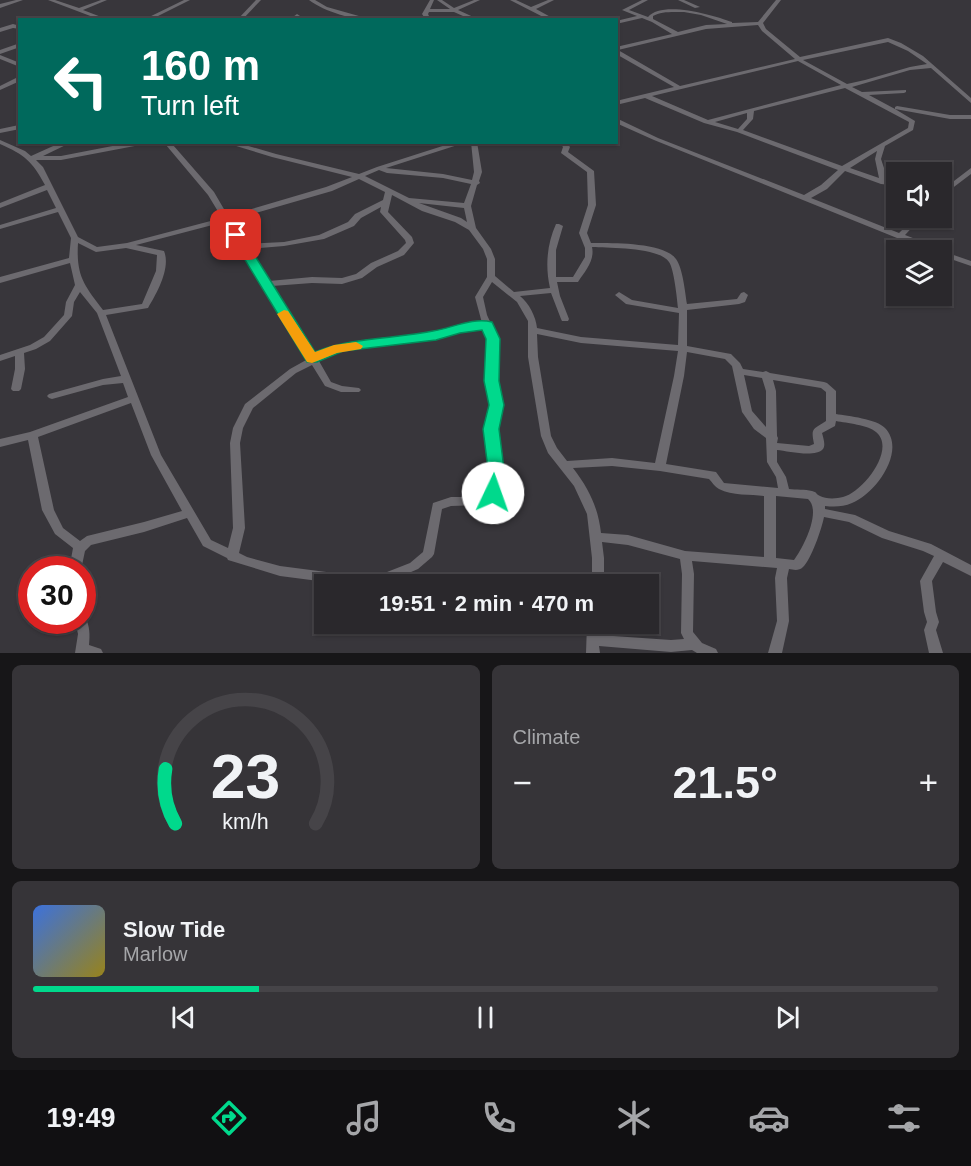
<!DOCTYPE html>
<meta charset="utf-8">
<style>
:root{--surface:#2a282c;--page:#363438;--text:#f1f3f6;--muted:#a5a6a9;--line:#464448;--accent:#00d98c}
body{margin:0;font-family:Helvetica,sans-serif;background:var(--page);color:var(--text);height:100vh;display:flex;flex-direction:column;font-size:22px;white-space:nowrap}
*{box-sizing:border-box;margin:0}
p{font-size:20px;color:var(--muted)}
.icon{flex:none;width:33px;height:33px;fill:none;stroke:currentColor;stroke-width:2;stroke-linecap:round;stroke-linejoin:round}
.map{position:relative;height:653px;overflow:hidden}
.sheet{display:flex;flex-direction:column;gap:12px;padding:12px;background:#171618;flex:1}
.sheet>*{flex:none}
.hud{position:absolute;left:18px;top:18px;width:600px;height:126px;border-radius:0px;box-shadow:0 2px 4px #0004,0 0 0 2px var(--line);background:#00695c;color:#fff;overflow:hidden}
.tools{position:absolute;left:886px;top:162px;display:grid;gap:12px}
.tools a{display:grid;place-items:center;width:66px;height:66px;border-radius:0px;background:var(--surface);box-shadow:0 2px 4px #0004,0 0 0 2px var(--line);font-size:30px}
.speed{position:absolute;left:18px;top:556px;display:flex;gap:12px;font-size:30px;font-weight:700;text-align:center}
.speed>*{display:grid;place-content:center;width:78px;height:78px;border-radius:50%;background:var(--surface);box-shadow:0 2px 4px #0004,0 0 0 2px var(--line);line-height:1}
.speed .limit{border:9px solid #d22;background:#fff;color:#111}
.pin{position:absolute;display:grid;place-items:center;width:51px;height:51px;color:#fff;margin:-26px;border-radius:12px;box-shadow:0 3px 9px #0006}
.me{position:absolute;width:66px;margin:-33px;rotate:3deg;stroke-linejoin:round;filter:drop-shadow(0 0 4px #0008)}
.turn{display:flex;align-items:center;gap:21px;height:126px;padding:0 24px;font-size:27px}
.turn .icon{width:78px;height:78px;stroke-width:2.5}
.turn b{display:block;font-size:42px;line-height:51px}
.big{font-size:45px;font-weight:700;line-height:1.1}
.sheet .tile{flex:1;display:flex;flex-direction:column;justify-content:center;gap:9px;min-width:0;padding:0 21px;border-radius:9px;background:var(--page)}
.sheet .dial{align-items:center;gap:0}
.dial svg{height:156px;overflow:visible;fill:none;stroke:var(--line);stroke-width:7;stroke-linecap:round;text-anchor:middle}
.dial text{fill:var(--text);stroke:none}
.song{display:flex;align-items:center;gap:18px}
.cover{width:72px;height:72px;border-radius:9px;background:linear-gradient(135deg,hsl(220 70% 55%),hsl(50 70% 35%))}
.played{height:6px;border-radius:3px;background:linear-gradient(90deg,var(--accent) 25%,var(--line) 25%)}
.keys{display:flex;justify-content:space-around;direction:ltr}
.heat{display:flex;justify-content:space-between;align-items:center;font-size:33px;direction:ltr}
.sheet .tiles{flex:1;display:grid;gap:12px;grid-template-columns:1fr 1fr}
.tile:last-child{grid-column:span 2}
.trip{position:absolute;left:314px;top:574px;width:345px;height:60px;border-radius:0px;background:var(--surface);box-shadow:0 2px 4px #0004,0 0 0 2px var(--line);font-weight:700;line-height:60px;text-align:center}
.tabs{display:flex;height:96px;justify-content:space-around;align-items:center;background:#111012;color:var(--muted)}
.tabs .icon{width:42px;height:42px}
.tabs .on{color:var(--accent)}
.tabs b{font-size:27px;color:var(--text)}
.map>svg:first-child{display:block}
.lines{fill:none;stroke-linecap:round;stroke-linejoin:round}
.street{fill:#6c6a6f;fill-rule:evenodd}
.route{fill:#00d98c;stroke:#008d5b;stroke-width:1.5}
.slow{fill:#f59e0b}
</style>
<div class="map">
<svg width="971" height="653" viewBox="0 0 971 653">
<rect width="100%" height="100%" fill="#38363b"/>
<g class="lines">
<g class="street">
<path d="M16,0H23L0,8V4Z"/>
<path d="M48,0H55L79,8L101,0H107L83,10L109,20H101Z"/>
<path d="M184,0H190L150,20H143Z"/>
<path d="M256,0H261L242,20H237Z"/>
<path d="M309,0H315L327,7L373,20C353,20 325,12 309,0Z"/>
<path d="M430,0H434L430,9H450L437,0H442L454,8L474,0H480L458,10L480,20H472L454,12H429L428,14L431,20H426L422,14Z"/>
<path d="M510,0H516L531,7L548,0H554L536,9L556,20H549Z"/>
<path d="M642,0H648L629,10L648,17C662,0 713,15 732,22V23L758,22L776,0H781L763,23L766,29L800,57L888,38L901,43L923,56L971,98V103L931,68L910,70L852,87L862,92L906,90V92L904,93L869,95L895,109V107L897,106L950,115H971V119H950L895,109L915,121L913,130L885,146L881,159L885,171L900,172H897V176L886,175L887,180L892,183L891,185L881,184L845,171L827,189L811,198L899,233L914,218H921L905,235L939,248L940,250H930L897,238L654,140L616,123V118L658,138L804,195L821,185L838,170L737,132L704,123L645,98L616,105V101L674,87L616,54V47L672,34L652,22L642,18L616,24V21L637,16L622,10ZM684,12L701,15L727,24L706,25L678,32L653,19V16C661,11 673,12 684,12ZM758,25L762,31L795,59L680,86L618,50L706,29ZM888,42L908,51L927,64L910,67L865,80L847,84L803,60ZM798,61L841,85L708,120L652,96ZM845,88L909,122L908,128L842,166L743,130L753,119L754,111ZM747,113V119L738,129L715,122ZM877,151L875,159L879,178L850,168Z"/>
<path d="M678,0H684L700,7L695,8Z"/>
<path d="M297,14L300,16L295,20H289Z"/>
<path d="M13,24L20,26V29L13,28L0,32V28Z"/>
<path d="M20,43V47L0,54V50Z"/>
<path d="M0,55L20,63V67L0,59Z"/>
<path d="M20,76V81L0,90V86Z"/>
<path d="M19,125L20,129L0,133V129Z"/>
<path d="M0,140L25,151L31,156L62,142H72L43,156H61L133,142H206L203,144L173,145L214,192L228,216L326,187L352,177L272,157L223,142H235L276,154L359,174L377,167L455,142H467L386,168L443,174L472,180L474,172L471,142H477L482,172L479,181L480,183L477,185L471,206L476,228L491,249L495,259V276L514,292L550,288C545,266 547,244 556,224H559L563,226L556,250V277H573L585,257V248L579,233L588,205L587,172L561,153L563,147L559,142H566L570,147L568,152L594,171L596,205L587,233L591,243C611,243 664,242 676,259C683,269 685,292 687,304L737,299L741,293L744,292L748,295L745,302L739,304L687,310V346L731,354L740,363L743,369L763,372L766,371L770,373L824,382L827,383L836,391V414C848,416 877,419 885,428C907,451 875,494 852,503C843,507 834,507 825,506V509L855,515L889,531L931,544L971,565V576L943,562L932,581L936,612L939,622L936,630L943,653H929L924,630L927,622L924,612L920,581L934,556L923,551L882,538L849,522L824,517C822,528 811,560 803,567C799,571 794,570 789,569L787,578L789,621L782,653H768L777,621L775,578L777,568L692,561L694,574L693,632L702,643L716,649L718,653H697L692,650L671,652L599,646L600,653H586L587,624H599V635L671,640L684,639L681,633L682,574L680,559L628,545L602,542L604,558V585H592V558L587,514L574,486L548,453L541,436L528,357V321L517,302L492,282L483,297L487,315L498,339L496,381L502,405L496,429L501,469L499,493L491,501L481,505L451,506L442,509L434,554L432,557L418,569L388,582L334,583L280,576L228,560L227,558L203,546L187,518L144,532L91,545L85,551L81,570H69L73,548L55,534L42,510L28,440L0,447V439L30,432L128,397L123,383L103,385L52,399L49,398L47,396L49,394L103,379L121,376L97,313L80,292L74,302L72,316L50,341L36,349L24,353L25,369L21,389L19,391H13L11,389L15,369V356L0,361V355L30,345L44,337L64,315L66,302L75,285L70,263L0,283V277L69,258L71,238L58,212L0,229V225L56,208L47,190L0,208V203L45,185C32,161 25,155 0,144ZM140,145H166L208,195L222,218L127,243L97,247L78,237L43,167L36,160H61ZM379,170L387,173L443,178L471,184L464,203L409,198L365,176ZM359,179L385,192L383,200L355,214L348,222L319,235L284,242L246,244L231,220L332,191ZM392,195L422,211L455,222L469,230L483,249L487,259V277L475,297L482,323L459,325L435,332L334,346L315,355L272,286L312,283L342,284L362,278L377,267L404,255L414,243L412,237L388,212ZM419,203L464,208L467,222L461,218ZM381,207L380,212L405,240L406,243L398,251L371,263L356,274L342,278L312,277L269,281L249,249L284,246L324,239L354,226L361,218ZM224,222L308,359L290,369L245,404L233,428L230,443L233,528L228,548L211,540L161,455L106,315L148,308C157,293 171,268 164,251L136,245ZM78,243L96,252L126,248L157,255L156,271L142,304L103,310C84,285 76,276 78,243ZM592,247C609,248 659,247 669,262C674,269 677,298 678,308L632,300L619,292L615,295L626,304L679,313L678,345L581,337L537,328C536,317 529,303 520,296L551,293L561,319L562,321H568L569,319L560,296L557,282H578C585,271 595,261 592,247ZM484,328L488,339L486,381L492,405L486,429L491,469L488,491L479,497H451L433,503L423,552L410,563L387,572L334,573L280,566L247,557L239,553L245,528L240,443L243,428L253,408L296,373L312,365L325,386L341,392H359L361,390L359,388L342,386L331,382L319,361L336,352L436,338L460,331ZM537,334L581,343L678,351L674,376L655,463L612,458L567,461L557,448L551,436L538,357ZM687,352L725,359L732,366L742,412L754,429L766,438L767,462L776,477L778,488L724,483L716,472L666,464L684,376ZM744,375L762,378L766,391V427L752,411ZM773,380L821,388L826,392V421C812,430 811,428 814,444L809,446L777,443L778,438L777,436L776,391ZM131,403L151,455L182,511L144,522L87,536L80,541L63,528L54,510L38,437ZM836,421C847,423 868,425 876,432C897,449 862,493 843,497C836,499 825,499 820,496C814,493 819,493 812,491C805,489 796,490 789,489L786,477L777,462V450C788,451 815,458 823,449C826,445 823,437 822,433L835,426ZM612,466L660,471L709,479C712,482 715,487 719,489C732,496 751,494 764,496V557L685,551L628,535L601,533C598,507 589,489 573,468ZM776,496L808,499C822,511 803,548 794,560L776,558Z"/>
<path d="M971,168V174L942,196V190L950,184L942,181V177L954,181Z"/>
<path d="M942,251L971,261V266L942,256Z"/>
<path d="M82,616L85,617C90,626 90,635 89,645L101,649L103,653H75L78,634L75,621H82Z"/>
</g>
</g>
<path class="route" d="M236,231L242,235L315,352C353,337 394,339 433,331C452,328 473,317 492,322L500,339L499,381L504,405L499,429L504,469L499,497L493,499L487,497L485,493L488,469L483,429L489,405L484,381L486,339L482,330L460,333L436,340L343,351L317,362H307L230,235Z"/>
<path class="slow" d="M284,310L288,311L315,352L334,345L356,342L363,346L361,349L337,353L312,363L307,362L277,314Z"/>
</svg>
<div class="tools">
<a><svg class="icon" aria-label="sound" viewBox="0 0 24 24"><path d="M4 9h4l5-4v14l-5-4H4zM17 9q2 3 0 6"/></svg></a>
<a><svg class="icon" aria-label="layers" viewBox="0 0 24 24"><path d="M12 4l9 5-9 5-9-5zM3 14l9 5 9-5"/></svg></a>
</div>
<div class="speed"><div class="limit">30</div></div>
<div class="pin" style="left:236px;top:235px;background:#d93025"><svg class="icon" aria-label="arrive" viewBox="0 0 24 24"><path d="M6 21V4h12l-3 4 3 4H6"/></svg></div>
<svg class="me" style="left:493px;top:493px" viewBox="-20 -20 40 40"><circle r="19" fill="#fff"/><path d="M0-13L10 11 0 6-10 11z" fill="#00d98c"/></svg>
<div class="trip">19:51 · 2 min · 470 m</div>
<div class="hud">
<div class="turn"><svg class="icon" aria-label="left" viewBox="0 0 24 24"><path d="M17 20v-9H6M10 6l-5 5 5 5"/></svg><div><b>160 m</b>Turn left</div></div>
</div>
</div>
<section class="sheet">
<div class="tiles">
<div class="tile dial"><svg viewBox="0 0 100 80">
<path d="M14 69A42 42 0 1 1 86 69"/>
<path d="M14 69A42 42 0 0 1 9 41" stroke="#00d98c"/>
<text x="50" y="56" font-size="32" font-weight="700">23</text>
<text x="50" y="72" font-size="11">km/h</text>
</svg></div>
<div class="tile"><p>Climate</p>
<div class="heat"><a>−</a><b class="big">21.5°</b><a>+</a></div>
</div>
<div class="tile">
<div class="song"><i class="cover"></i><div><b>Slow Tide</b><p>Marlow</p></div></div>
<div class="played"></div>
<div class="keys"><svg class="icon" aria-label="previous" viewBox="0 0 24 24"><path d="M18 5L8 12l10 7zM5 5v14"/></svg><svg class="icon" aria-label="pause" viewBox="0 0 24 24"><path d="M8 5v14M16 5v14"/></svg><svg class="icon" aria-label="next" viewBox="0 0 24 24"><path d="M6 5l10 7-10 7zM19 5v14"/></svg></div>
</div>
</div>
</section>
<nav class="tabs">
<b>19:49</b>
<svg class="icon on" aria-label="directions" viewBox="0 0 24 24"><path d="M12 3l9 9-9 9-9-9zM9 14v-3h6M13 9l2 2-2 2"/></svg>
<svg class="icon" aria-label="music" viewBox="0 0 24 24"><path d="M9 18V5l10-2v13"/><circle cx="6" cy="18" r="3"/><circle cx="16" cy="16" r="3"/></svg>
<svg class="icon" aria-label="phone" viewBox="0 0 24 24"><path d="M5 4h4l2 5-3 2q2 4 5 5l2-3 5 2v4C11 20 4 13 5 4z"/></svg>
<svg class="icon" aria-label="climate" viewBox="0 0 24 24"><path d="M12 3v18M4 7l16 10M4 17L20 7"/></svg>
<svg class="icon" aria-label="car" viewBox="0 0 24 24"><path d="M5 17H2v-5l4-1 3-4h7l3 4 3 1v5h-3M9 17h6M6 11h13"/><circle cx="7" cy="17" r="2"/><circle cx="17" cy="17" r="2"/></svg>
<svg class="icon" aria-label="filters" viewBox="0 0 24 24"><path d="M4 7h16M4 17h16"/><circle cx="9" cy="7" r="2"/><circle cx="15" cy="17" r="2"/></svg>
</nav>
